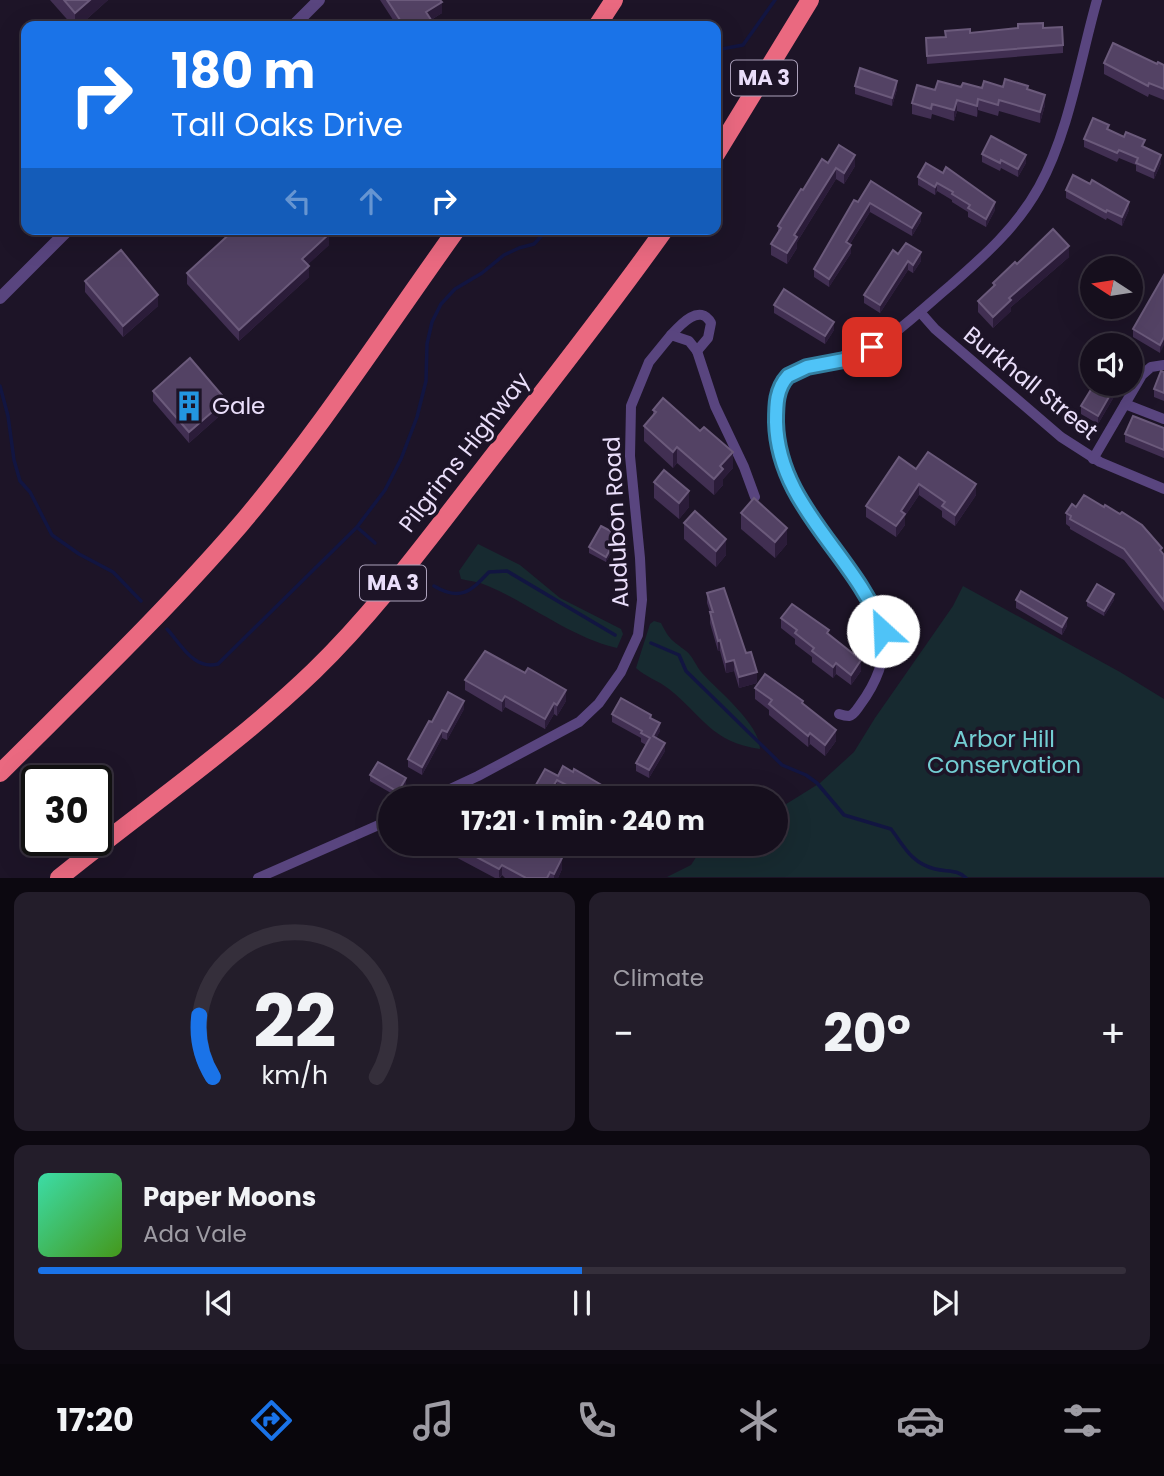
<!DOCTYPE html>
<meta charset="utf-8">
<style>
:root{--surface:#160f1d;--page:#231d2a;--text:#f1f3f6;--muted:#9e9ca4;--line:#352f3b;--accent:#1a73e8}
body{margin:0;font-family:Poppins,sans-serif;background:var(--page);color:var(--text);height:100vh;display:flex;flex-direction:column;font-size:26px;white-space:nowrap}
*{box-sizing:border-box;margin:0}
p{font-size:23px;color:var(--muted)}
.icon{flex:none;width:38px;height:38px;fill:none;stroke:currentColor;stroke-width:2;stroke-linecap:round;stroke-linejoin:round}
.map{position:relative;height:878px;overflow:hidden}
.drawer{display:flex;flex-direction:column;gap:14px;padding:14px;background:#0c0810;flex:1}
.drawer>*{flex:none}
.top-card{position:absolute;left:21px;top:21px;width:700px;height:214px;border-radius:14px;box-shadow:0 7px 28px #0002,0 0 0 2px var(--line);background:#1a73e8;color:#fff;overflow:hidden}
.needle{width:46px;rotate:282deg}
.fabs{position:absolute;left:1080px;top:256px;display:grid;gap:14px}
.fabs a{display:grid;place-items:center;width:63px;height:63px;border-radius:50%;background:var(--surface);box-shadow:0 7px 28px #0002,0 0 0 2px var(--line);font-size:35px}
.speed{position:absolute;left:21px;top:765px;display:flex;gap:14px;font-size:35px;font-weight:700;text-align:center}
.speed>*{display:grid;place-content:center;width:91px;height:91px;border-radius:50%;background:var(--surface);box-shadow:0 7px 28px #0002,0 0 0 2px var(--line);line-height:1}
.speed .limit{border:4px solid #111;border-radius:10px;background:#fff;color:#111}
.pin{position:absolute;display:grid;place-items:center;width:60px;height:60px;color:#fff;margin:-30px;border-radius:14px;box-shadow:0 4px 10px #0006}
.me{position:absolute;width:77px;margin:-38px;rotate:335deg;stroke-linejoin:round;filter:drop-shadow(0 0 5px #0008)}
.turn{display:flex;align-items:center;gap:24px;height:147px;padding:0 35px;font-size:32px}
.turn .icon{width:91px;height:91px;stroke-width:2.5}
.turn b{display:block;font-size:49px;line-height:60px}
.lanes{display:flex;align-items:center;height:66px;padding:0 35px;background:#0003;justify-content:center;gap:35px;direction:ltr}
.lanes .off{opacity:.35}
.big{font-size:52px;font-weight:700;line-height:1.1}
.drawer .card{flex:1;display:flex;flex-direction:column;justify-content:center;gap:10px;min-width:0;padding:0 24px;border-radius:14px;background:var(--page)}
.drawer .dial{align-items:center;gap:0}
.dial svg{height:182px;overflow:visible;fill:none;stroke:var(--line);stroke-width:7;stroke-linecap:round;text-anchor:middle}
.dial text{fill:var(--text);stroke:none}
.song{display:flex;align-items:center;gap:21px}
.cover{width:84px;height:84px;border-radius:10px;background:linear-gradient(135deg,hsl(160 70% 55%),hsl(100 70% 35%))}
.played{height:7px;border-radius:4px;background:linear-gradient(90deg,var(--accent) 50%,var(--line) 50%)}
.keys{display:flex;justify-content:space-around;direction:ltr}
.heat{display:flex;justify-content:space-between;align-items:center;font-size:38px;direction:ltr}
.drawer .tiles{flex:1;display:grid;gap:14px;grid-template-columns:1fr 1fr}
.card:last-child{grid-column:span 2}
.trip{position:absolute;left:378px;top:786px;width:410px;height:70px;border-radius:35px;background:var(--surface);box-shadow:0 7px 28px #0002,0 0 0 2px var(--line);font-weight:700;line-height:70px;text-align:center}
.tab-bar{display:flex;height:112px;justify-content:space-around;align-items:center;background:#09060c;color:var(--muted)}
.tab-bar .icon{width:49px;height:49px}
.tab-bar .on{color:var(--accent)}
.tab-bar b{font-size:32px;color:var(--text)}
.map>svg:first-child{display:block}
.green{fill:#172a30}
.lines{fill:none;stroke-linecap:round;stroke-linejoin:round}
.stream{stroke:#121541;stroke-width:3.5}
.minor{stroke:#59457f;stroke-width:10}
.tertiary{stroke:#59457f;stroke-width:12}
.motorway{stroke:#ea6980;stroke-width:18}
.wall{fill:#412f52}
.shaded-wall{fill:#2b1c39}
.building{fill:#534264;stroke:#6b5a7b;stroke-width:2}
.route-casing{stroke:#337fa1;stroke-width:18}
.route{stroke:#4fc3f7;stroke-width:12}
.labels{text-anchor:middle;stroke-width:7;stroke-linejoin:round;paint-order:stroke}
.shield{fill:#1d1427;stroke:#aca1bb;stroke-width:2}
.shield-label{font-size:21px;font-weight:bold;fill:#eadefa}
.street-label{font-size:23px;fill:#eadefa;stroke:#1d1427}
.poi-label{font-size:23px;fill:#eadefa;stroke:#1d1427;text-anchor:start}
.park-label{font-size:23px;fill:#73cdd2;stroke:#1d1427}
</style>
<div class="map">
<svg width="1164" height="878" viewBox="0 0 1164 878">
<rect width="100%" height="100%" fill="#1d1427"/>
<g class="green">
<path d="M478,544L520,565L560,598L621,629L623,634L617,648C568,636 533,605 488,586C480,582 470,581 461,579L459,571Z"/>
<path d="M963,586L1120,672L1164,699V877H667L691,865L702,848L709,853L725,844H775V811L820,783L854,752L875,718L953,606Z"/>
<path d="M654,621L661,623C670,641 672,640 686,651C692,655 696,666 702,673C718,691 760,724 760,749C711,742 703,716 669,689C659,681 646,677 636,668L650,624Z"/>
</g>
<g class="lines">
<g class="stream">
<path d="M716,50L743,45L775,0"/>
<path d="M0,386L8,416L14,460L20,481L30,492L52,535L79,554L113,572L141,601"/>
<path d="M358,528L375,543"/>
<path d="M434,586C461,602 471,591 489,572L507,571L615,635"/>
<path d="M167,629C180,643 194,671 218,664L357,527L385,490L401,459L417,417L426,381L427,344L432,322L441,304L455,289L482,273L504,255L519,248L534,244L548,229"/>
<path d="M651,643L679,655L686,671L782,765L806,775L817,783L844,815L891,829C904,846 911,863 935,869C947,872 957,869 966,878"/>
</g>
<g class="minor">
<path d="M920,312L935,329L1061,437L1100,462L1164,489"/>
<path d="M671,335C681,324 700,303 711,323L708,338L697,351"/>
<path d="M1125,404L1164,419"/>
<path d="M1093,459L1142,375L1151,367L1164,365"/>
<path d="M839,714C842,715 846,716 849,716C854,715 857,709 860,705C875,685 888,657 883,631C879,612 866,596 855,580C818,527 770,475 776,406C780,361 815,370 848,358C866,352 882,341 898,330C916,316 933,300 951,285C984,256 1017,227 1039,187C1069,132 1080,60 1097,0"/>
<path d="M431,798L478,776L579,722L599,703L621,672L638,635L642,600L640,558L630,456L631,406L649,362L671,335L689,341L697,351L715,406L744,467L755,497"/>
<path d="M258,878L390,820"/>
</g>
<g class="tertiary">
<path d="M293,26L319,0"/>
<path d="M0,298L69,229"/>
</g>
<g class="motorway">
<path d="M597,26L614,0"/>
<path d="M716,154L810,0"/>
<path d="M0,773C81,692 165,612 240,525C319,432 386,328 457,229"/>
<path d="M59,878C144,809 235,747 314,671C377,610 429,538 483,469C544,390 607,311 665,229"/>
</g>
</g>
<g class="wall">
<path d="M50,0H108L79,26H73Z"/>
<path d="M380,0H440L442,13L431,20L435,26H397Z"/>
<path d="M1043,28L1063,45V53L927,64L926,38L945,37V31L970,33Z"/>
<path d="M1104,63L1164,65V100L1149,94L1148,97L1104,74Z"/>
<path d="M855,86L897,89L892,106L855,94Z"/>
<path d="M961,87L982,88L1003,87L1028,90L1045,105L1040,123L999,111L998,116L978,110L977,117L957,111L954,121L932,114L931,119L912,114V103L935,90Z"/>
<path d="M1109,130L1145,148L1161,163L1154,179L1136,171V165L1119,158L1117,162L1084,147V139Z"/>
<path d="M982,154L1026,163L1018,177L1001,168L1000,171L982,162Z"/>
<path d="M828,163L855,166L844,184L836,179L797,242V248L787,264L771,255V244L778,232V226L803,190Z"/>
<path d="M926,163L995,210L986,227L968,217V212L952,202V200L937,191L935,195L918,185V177Z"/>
<path d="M871,181L921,221L912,236L870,212L850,244L851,253L829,287L814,277V269Z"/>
<path d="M1066,190L1129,210L1122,226L1107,218L1106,220L1066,198Z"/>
<path d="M329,245L307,265L309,277L239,341L187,284V273Z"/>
<path d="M898,254L921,261L913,273L908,270L880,313L864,303V295Z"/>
<path d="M1069,257L1011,307V311L993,328L978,312V301L993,287V283L1017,264Z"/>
<path d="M1164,275L1160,353L1133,337V329Z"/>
<path d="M85,281L158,306L123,337L85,292Z"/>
<path d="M774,305L834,330L825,344L774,313Z"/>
<path d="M1164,372V401L1154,397V389Z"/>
<path d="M1095,383H1122L1098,424L1081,414V406Z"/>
<path d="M153,391L226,410L189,443L153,401Z"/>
<path d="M653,410L733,468L723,479V485L714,495L677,463L673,468L644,441V426L653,415Z"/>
<path d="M1164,428V458L1125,442V434Z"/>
<path d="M916,469L976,495L955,526L942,517V511L919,495L905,516V525L896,537L866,517V506Z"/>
<path d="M654,482L689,507L679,519L654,498Z"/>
<path d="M741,513L787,544L775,558L741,529Z"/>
<path d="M1066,513L1162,552L1164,555V611L1124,560L1070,529V527L1066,524Z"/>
<path d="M684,523L726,555L716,567L684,539Z"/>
<path d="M618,541L606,562L589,553V547Z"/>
<path d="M707,593L757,683L739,688L734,671L726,673L720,651H718L710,623V612L707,603Z"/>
<path d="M1016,600L1067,626L1062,635L1016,608Z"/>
<path d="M1114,600L1104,616L1087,606V601Z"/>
<path d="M781,618L829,634L861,671L851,685L836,674L833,678L812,662V657L795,644V639L781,628Z"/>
<path d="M465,680L566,701L557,716L554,714L545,729L505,707L502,712L465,690Z"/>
<path d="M755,688L803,704L836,741L825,756L810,744L808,747L769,715V710L755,699Z"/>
<path d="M464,709L447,740L442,738L422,775L408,767V759L432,722Z"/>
<path d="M612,714L651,718L660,731L656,738L665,751L649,778L636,771V763L646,745L641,742V738L612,722Z"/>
<path d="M573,772L612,791L635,798H571L557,791L553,798H529V797L558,776Z"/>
<path d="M370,775L406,784L398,797L370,781Z"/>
<path d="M450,844H536L562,869L558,878H505L502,875L500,878H495L450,854Z"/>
</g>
<g class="shaded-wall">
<path d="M90,0H108L79,26H75V13Z"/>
<path d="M442,2V13L426,23V12Z"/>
<path d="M897,81V89L892,106V98Z"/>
<path d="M1045,95V105L1040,123V112Z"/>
<path d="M978,99V110L977,117V106Z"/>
<path d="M957,100V111L954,121V110Z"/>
<path d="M855,155V166L844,184V173Z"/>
<path d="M1026,155V163L1018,177V169Z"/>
<path d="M1161,155V163L1154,179V171Z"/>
<path d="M836,168V179L797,242V248L787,264V253L794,235Z"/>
<path d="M937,183V191L935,195V187Z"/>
<path d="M995,202V210L986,227V219Z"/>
<path d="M1129,202V210L1122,226V217Z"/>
<path d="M870,203V212L846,250V242Z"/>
<path d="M921,213V221L912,236V228Z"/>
<path d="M329,234V245L302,270V259Z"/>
<path d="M851,245V253L829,287V279Z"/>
<path d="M1069,246V257L1011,307V311L993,328V317L1009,298Z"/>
<path d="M921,252V261L913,273V265Z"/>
<path d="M908,261V270L880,313V305Z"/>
<path d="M309,266V277L239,341V330Z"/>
<path d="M158,295V306L123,337V326Z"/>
<path d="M834,322V330L825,344V336Z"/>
<path d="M1164,337V345L1160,353V345Z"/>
<path d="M1117,383H1122L1098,424V416Z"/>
<path d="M226,400V410L189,443V432Z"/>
<path d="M677,447V463L673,468V452Z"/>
<path d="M733,452V468L723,479V485L714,495V479L720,466Z"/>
<path d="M919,484V495L905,516V525L896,537V526L901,511Z"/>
<path d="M976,484V495L955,526V515Z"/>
<path d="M689,491V507L679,519V503Z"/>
<path d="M787,528V544L775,558V542Z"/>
<path d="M618,535V541L606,562V557Z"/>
<path d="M726,539V555L716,567V551Z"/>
<path d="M1114,594V600L1104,616V611Z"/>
<path d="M1067,618V626L1062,635V627Z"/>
<path d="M720,640V651H718V641Z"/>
<path d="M734,660V671L726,673V662Z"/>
<path d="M861,660V671L851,685V675Z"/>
<path d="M836,663V674L833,678V667Z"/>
<path d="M757,672V683L739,688V677Z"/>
<path d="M566,690V701L557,716V705Z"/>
<path d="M505,696V707L502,712V701Z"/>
<path d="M464,701V709L447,740V732Z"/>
<path d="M554,703V714L545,729V719Z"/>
<path d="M660,723V731L653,744V736Z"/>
<path d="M442,730V738L422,775V767Z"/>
<path d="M836,730V741L825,756V745Z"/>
<path d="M810,733V744L808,747V736Z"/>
<path d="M665,743V751L649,778V770Z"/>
<path d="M406,778V784L398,797V792Z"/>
<path d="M557,780V791L553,798H546Z"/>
<path d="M562,858V869L558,878H554V874Z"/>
<path d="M502,865V875L499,878V869Z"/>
</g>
<g class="building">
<path d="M64,0H90L75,13Z"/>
<path d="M387,0H440L442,2L426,12L435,26H404Z"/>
<path d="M1043,23V28L1062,27L1063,45L927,56L926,38L946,37L945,31L970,29V33L1018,28V24Z"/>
<path d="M1113,43L1157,64L1158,62L1164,65V89L1149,83L1148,86L1104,63Z"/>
<path d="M860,68L897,81L892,98L855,86Z"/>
<path d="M1005,79L1028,86L1027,89L1045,95L1040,112L999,100L998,105L978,99L977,106L957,100L954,110L932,104L931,109L912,103L917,85L935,90L938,81L961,87L963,83L982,88L984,81L1003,87Z"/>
<path d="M1093,118L1109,125L1107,129L1124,137L1126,132L1145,140L1142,146L1161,155L1154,171L1136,163L1138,158L1119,150L1117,153L1084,139Z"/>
<path d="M991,136L1026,155L1018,169L1001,160L1000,163L982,154Z"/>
<path d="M839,145L855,155L844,173L836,168L794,235L797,237L787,253L771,244L781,228L778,226L801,189L803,190L822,159L828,163Z"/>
<path d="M926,163L943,173L946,167L995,202L986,219L968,208L970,205L952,194L953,192L937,183L935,187L918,177Z"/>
<path d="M1073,175L1090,184L1092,180L1129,202L1122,217L1107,210L1106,212L1066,190Z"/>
<path d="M871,181L921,213L912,228L870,203L846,242L851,245L829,279L814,269L854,200L858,202Z"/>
<path d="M235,229H324L329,234L302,259L309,266L239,330L187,273Z"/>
<path d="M1053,229L1069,246L1009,298L1011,300L993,317L978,301L995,285L993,283L1015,262L1017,264Z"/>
<path d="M906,243L921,252L913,265L908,261L880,305L864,295L893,250L898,254Z"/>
<path d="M121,250L158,295L123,326L85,281Z"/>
<path d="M1164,275V337L1160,345L1133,329Z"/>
<path d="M784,289L834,322L825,336L774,305Z"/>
<path d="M190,358L226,400L189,432L153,391Z"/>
<path d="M1161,371L1164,372V393L1154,389Z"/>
<path d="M1095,383H1117L1098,416L1081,406Z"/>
<path d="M663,398L700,431L704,427L733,452L720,466L723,469L714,479L677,447L673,452L644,426L656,412L653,410Z"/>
<path d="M1133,416L1164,428V450L1125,434Z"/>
<path d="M928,452L976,484L955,515L942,506L945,502L919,484L901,511L905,514L896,526L866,506L899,457L916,469Z"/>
<path d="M664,470L689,491L679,503L654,482Z"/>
<path d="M1084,495L1104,507L1105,505L1120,514L1122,512L1142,525L1162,548L1160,550L1164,555V601L1124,549L1070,519L1071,516L1066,513L1072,504L1076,507Z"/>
<path d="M754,498L787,528L775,542L741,513Z"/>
<path d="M695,511L726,539L716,551L684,523Z"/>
<path d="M601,526L618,535L606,557L589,547Z"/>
<path d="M1097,584L1114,594L1104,611L1087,601Z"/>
<path d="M724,588L746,653L751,652L757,672L739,677L734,660L726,662L720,640L718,641L710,612H713L707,593Z"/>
<path d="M1021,591L1067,618L1062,627L1016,600Z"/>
<path d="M792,604L829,630L827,633L861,660L851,675L836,663L833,667L812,651L814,648L795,633L797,630L781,618Z"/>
<path d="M485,651L525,673L528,668L566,690L557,705L554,703L545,719L505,696L502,701L465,680Z"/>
<path d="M765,674L803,701L802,703L836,730L825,745L810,733L808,736L769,704L772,700L755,688Z"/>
<path d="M448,692L464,701L447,732L442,730L422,767L408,759L429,721L432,722Z"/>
<path d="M621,698L651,715L650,718L660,723L653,736L665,743L649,770L636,763L650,738L641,733L642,731L612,714Z"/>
<path d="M378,762L406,778L398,792L370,775Z"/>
<path d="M563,766L573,772L574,769L612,791L615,786L635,797L634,798H592L557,780L546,798H531L529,797L545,769L558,776Z"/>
<path d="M452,844H536L562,858L554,874L550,872L547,878H526L502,865L499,869Z"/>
</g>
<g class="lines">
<g class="route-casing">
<path id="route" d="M872,347L844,360L807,367L788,376C776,389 776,405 776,422C778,507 856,555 883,631"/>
</g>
<use href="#route" class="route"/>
</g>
<defs>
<g id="building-bare" transform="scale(2.415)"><path d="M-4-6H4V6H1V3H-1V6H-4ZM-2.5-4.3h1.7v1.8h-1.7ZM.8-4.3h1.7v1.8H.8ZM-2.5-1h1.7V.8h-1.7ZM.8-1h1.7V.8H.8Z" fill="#2396e1" stroke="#1d1427" stroke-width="2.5" paint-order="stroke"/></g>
</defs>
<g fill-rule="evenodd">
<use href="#building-bare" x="189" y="406"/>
</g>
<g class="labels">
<g class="shield">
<rect x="731" y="60.5" width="66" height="35" rx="5"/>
<rect x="360" y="565.5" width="66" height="35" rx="5"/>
</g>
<g class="shield-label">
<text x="764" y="85">MA 3</text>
<text x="393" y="590">MA 3</text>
</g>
<g class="street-label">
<text transform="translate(1031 383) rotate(39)" y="8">Burkhall Street</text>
<text transform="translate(464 452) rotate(-52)" y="8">Pilgrims Highway</text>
<text transform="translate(616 522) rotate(-93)" y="8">Audubon Road</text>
</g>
<g class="poi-label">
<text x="212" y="414">Gale</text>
</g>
<g class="park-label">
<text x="1004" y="747">Arbor Hill<tspan x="1004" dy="26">Conservation</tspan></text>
</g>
</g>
</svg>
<div class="fabs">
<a><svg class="needle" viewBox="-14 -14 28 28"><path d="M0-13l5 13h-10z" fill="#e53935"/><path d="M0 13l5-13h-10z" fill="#9e9ca4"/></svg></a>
<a><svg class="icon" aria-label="sound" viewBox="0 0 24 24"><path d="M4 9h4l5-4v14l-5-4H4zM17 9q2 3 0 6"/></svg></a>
</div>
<div class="speed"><div class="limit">30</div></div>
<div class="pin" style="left:872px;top:347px;background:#d93025"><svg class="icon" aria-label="arrive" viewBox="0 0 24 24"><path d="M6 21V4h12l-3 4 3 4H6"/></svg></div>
<svg class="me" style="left:883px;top:631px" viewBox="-20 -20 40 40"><circle r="19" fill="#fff"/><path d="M0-13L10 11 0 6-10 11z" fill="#4fc3f7"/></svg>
<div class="trip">17:21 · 1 min · 240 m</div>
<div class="top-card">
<div class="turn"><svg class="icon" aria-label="right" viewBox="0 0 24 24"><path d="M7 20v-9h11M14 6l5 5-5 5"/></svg><div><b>180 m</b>Tall Oaks Drive</div></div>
<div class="lanes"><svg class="icon off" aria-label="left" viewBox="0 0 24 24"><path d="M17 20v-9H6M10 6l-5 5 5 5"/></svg><svg class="icon off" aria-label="ahead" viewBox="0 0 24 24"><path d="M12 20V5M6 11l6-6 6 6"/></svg><svg class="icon" aria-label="right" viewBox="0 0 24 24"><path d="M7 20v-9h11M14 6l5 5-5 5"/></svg></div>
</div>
</div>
<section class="drawer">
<div class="tiles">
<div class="card dial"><svg viewBox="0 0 100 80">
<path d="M14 69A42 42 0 1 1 86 69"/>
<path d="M14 69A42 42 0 0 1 8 42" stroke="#1a73e8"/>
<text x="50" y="56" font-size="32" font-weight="700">22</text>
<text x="50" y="72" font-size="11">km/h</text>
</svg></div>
<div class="card"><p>Climate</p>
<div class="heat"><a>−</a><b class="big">20°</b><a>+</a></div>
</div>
<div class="card">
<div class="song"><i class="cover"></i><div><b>Paper Moons</b><p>Ada Vale</p></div></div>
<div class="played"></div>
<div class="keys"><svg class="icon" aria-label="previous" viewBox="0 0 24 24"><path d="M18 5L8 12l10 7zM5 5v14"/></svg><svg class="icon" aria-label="pause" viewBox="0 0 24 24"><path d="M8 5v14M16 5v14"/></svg><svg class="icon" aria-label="next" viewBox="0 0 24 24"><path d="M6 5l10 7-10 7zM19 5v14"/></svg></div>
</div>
</div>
</section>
<nav class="tab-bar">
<b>17:20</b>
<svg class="icon on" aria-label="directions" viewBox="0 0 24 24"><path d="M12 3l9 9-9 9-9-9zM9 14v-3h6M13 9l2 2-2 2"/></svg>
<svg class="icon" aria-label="music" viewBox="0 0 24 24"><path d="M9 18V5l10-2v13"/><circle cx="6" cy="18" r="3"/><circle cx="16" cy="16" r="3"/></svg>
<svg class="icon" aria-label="phone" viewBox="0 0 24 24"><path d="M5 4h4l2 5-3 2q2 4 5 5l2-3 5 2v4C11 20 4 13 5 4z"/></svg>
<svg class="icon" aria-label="climate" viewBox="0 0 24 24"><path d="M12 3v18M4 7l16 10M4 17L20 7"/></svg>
<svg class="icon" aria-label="car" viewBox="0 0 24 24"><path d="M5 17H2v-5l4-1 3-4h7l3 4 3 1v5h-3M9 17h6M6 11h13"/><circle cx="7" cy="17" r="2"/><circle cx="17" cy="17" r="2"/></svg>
<svg class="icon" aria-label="filters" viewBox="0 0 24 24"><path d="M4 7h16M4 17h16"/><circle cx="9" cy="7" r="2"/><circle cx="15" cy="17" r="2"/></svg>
</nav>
